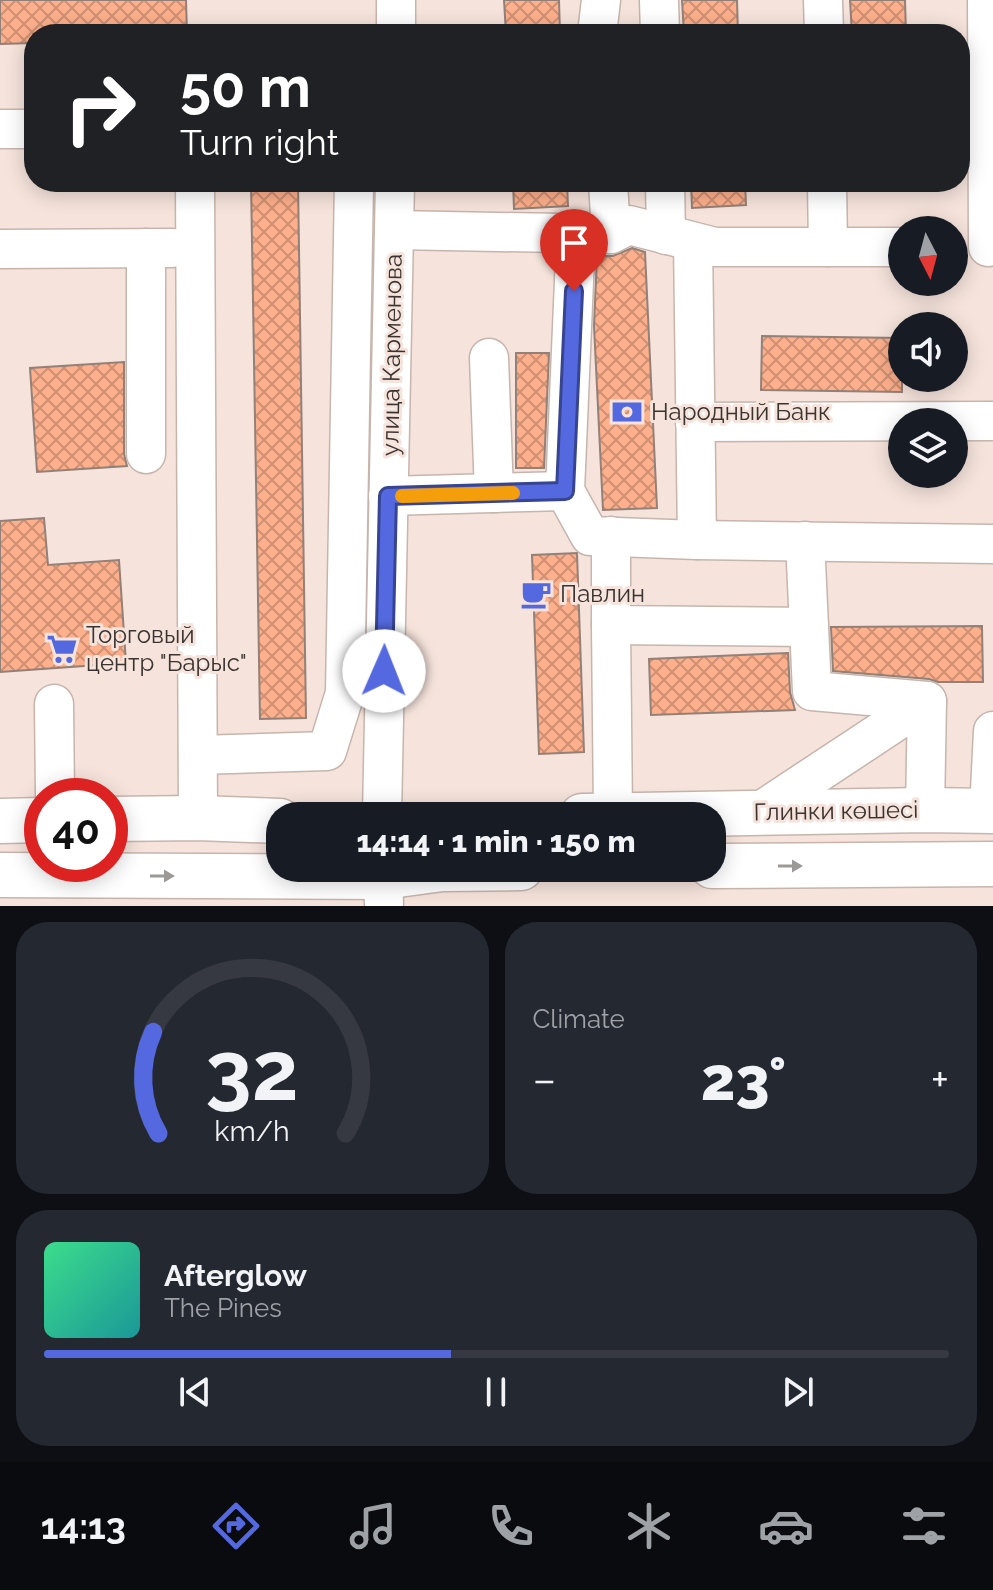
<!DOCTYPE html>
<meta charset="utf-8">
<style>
:root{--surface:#171b24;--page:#242831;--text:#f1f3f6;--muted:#9ea1a6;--line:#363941;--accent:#5469df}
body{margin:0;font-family:Raleway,sans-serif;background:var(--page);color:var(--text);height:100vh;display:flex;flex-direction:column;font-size:30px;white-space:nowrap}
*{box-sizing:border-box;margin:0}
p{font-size:26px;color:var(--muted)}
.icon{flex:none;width:44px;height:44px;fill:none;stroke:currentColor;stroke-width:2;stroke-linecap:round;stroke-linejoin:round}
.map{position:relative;height:906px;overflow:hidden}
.side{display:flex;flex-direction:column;gap:16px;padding:16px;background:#0d0f14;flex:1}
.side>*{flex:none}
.top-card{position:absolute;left:24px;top:24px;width:946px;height:168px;border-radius:32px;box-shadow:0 4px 20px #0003;background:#202124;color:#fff;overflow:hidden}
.needle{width:52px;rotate:174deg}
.controls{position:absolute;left:888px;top:216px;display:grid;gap:16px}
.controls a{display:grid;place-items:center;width:80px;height:80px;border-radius:50%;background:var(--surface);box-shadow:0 4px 20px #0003;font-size:40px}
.speed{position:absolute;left:24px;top:778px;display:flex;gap:16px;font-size:40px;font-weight:700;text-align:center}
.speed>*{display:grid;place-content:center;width:104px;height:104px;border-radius:50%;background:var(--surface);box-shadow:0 4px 20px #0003;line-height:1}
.speed .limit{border:12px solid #d22;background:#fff;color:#111}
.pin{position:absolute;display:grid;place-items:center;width:68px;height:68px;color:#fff;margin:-82px -34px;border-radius:50% 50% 50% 0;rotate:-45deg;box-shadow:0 0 8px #0007}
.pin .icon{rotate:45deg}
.me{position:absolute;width:88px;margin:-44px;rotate:1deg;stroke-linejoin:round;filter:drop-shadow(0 0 6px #0008)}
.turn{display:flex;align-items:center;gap:28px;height:168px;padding:0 24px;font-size:36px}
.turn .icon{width:104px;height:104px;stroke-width:2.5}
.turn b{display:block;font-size:56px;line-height:68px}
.big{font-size:60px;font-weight:800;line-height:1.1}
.side .widget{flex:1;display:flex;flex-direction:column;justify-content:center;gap:12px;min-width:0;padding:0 28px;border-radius:32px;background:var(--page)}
.side .dial{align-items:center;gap:0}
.dial svg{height:208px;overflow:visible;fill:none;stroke:var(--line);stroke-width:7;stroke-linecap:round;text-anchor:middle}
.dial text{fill:var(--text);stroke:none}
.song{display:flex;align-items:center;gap:24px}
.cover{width:96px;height:96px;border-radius:12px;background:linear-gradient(135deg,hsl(150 70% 55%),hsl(180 70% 35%))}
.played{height:8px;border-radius:4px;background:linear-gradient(90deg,var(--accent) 45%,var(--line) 45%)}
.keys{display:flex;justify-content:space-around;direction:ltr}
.heat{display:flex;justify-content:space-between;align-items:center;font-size:44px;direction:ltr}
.side .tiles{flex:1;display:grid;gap:16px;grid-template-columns:1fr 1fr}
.widget:last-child{grid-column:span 2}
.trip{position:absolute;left:266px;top:802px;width:460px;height:80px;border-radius:32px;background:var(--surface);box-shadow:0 4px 20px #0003;font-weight:800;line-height:80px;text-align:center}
.dock{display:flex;height:128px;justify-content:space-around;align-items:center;background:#090b0e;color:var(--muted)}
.dock .icon{width:56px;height:56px}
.dock .on{color:var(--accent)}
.dock b{font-size:36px;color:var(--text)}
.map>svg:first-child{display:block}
.building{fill:url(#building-cross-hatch);stroke:#918179;stroke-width:2}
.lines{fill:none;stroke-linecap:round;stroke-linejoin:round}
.minor-casing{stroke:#c6b5ad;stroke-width:41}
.major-casing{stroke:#c6b5ad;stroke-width:47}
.minor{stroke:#fff;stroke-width:38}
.major{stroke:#fff;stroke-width:44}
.oneway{fill:#9c9a98}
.route-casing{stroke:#374491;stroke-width:20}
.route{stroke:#5469df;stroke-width:14}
.slow{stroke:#f59e0b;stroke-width:14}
.labels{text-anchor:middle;stroke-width:6;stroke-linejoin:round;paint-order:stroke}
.street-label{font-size:24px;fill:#3a3431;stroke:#f6e4dc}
.poi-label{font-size:24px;fill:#3a3431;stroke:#f6e4dc;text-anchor:start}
</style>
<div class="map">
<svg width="993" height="906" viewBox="0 0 993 906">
<defs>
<pattern id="building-cross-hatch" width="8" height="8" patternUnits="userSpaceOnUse" patternTransform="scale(2)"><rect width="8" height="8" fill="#feb08c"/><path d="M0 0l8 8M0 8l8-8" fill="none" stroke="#cf9073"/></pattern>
</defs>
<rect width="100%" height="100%" fill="#f6e4dc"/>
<g class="building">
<path d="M0,0H186L187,34H34V43L0,44Z"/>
<path d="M504,0H559L560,34H506Z"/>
<path d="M682,0H737L738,34H684Z"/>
<path d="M850,0H905L906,34H852Z"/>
<path d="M251,182H298L306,718L260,719Z"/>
<path d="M513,182H567L568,206L514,209Z"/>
<path d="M691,182H745L746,205L692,208Z"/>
<path d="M632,248L645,252L657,508L603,510L594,326L597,256H613Z"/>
<path d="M762,336L902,338V392L761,390Z"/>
<path d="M516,353H549L544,468H516Z"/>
<path d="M124,362V454L127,466L37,472L30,368Z"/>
<path d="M44,518L48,565L119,560L126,663L0,672V521Z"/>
<path d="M577,553L584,752L539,754L532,555Z"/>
<path d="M982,626L983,682H938L929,679L833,671L831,627Z"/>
<path d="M788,653L790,692L795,710L651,715L649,659Z"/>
</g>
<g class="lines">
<g class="minor-casing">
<g id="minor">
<path d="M659,0L660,34"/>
<path d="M823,0L824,34"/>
<path d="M987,0L988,247"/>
<path d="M396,34V0"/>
<path d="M597,34L601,0"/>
<path d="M0,129H34"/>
<path d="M195,182L198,818"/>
<path d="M608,182L611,234"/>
<path d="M665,182L666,235"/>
<path d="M827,182L828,247"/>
<path d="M395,230L611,234L629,225L715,247H902"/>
<path d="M576,234L565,491L590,536L697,540L993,544"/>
<path d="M693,242L697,540"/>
<path d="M0,249L172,248"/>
<path d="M489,358L494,493"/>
<path d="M695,422L993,421"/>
<path d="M146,454V248"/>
<path d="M388,496L565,491"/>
<path d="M611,536V625L809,627"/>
<path d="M805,541L812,691L927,701"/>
<path d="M611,625L613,815"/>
<path d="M54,704L55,796"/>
<path d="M198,755L327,751L345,693L354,182"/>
<path d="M989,811L993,731"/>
<path d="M759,812L927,701L925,810"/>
<path d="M382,816L395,182"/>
<path d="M383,868L384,906"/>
</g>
</g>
<g class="major-casing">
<g id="major">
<path d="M582,816L925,810L993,811"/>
<path d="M110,819L198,818L280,821"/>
<path d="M0,821L42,820"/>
<path d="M712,866L993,864"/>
<path d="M0,875L383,877L442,869L521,868"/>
</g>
</g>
<use href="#minor" class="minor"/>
<use href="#major" class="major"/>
</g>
<defs><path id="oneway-solid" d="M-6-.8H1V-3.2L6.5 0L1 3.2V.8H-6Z" transform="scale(2)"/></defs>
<g class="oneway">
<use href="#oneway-solid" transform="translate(790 866)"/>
<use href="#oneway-solid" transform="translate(162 876)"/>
</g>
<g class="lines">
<g class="route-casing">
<path id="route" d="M384,671L388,496L565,491L574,291"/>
</g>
<use href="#route" class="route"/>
<path class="slow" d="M402,496L513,493"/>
</g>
<defs>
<g id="bank-bare" transform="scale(2.4)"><path d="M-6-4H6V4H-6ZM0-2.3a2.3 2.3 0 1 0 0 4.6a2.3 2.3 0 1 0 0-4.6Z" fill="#5469df" stroke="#f6e4dc" stroke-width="2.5" paint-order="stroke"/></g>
<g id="cafe-bare" transform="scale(2.4)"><path d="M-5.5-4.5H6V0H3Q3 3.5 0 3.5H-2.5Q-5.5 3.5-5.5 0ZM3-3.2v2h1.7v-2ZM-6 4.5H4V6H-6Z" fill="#5469df" stroke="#f6e4dc" stroke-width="2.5" paint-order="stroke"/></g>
<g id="supermarket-bare" transform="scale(2.4)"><path d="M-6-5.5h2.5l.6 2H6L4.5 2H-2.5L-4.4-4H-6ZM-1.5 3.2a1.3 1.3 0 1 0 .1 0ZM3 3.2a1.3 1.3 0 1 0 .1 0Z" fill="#5469df" stroke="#f6e4dc" stroke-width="2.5" paint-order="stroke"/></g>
</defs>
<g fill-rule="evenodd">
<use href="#bank-bare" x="627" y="412"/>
<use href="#cafe-bare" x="536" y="594"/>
<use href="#supermarket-bare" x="62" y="649"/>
</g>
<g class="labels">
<g class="street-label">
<text transform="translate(392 355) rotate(-89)" y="8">улица Карменова</text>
<text transform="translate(836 811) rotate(-1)" y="8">Глинки көшесі</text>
</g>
<g class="poi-label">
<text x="651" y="420">Народный Банк</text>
<text x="560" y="602">Павлин</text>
<text x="86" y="643">Торговый<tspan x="86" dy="28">центр "Барыс"</tspan></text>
</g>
</g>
</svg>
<div class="controls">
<a><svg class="needle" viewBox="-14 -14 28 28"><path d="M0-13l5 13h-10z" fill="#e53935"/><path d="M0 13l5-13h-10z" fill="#9ea1a6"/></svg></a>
<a><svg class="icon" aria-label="sound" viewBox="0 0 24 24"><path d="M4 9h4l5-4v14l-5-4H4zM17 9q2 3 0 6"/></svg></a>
<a><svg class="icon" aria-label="layers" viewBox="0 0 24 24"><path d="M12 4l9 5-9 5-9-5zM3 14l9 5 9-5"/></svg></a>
</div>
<div class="speed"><div class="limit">40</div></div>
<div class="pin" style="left:574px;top:291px;background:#d93025"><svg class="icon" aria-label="arrive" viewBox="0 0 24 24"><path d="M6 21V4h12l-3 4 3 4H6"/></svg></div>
<svg class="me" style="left:384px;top:671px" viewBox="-20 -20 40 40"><circle r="19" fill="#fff"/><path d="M0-13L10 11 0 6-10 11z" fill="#5469df"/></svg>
<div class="trip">14:14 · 1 min · 150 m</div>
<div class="top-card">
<div class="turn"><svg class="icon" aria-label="right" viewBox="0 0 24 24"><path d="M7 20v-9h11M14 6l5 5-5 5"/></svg><div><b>50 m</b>Turn right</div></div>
</div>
</div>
<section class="side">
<div class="tiles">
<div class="widget dial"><svg viewBox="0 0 100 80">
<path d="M14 69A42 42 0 1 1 86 69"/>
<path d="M14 69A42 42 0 0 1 12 30" stroke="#5469df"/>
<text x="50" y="56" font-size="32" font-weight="700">32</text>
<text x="50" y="72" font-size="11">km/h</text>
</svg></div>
<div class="widget"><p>Climate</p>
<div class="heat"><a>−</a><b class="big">23°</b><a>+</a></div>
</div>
<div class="widget">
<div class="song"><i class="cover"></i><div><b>Afterglow</b><p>The Pines</p></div></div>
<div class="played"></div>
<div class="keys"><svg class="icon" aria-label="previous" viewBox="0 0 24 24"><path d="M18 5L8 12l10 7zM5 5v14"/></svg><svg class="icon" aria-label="pause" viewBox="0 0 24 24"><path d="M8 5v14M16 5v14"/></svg><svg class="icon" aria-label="next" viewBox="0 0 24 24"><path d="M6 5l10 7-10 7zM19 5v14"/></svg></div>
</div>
</div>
</section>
<nav class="dock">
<b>14:13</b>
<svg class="icon on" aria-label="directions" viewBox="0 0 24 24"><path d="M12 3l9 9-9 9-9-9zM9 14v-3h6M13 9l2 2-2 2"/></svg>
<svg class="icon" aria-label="music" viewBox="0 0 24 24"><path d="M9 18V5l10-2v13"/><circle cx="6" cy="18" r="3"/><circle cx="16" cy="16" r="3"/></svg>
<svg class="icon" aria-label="phone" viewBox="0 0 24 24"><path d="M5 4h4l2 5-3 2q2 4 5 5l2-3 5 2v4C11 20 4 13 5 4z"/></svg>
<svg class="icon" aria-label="climate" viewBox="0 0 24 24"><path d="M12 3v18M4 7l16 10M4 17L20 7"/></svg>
<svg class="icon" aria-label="car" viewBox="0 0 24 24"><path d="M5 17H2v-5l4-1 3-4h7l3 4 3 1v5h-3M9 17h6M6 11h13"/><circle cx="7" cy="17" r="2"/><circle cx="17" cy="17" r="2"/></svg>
<svg class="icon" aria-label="filters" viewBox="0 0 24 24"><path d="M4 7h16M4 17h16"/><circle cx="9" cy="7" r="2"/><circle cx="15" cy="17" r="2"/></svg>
</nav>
